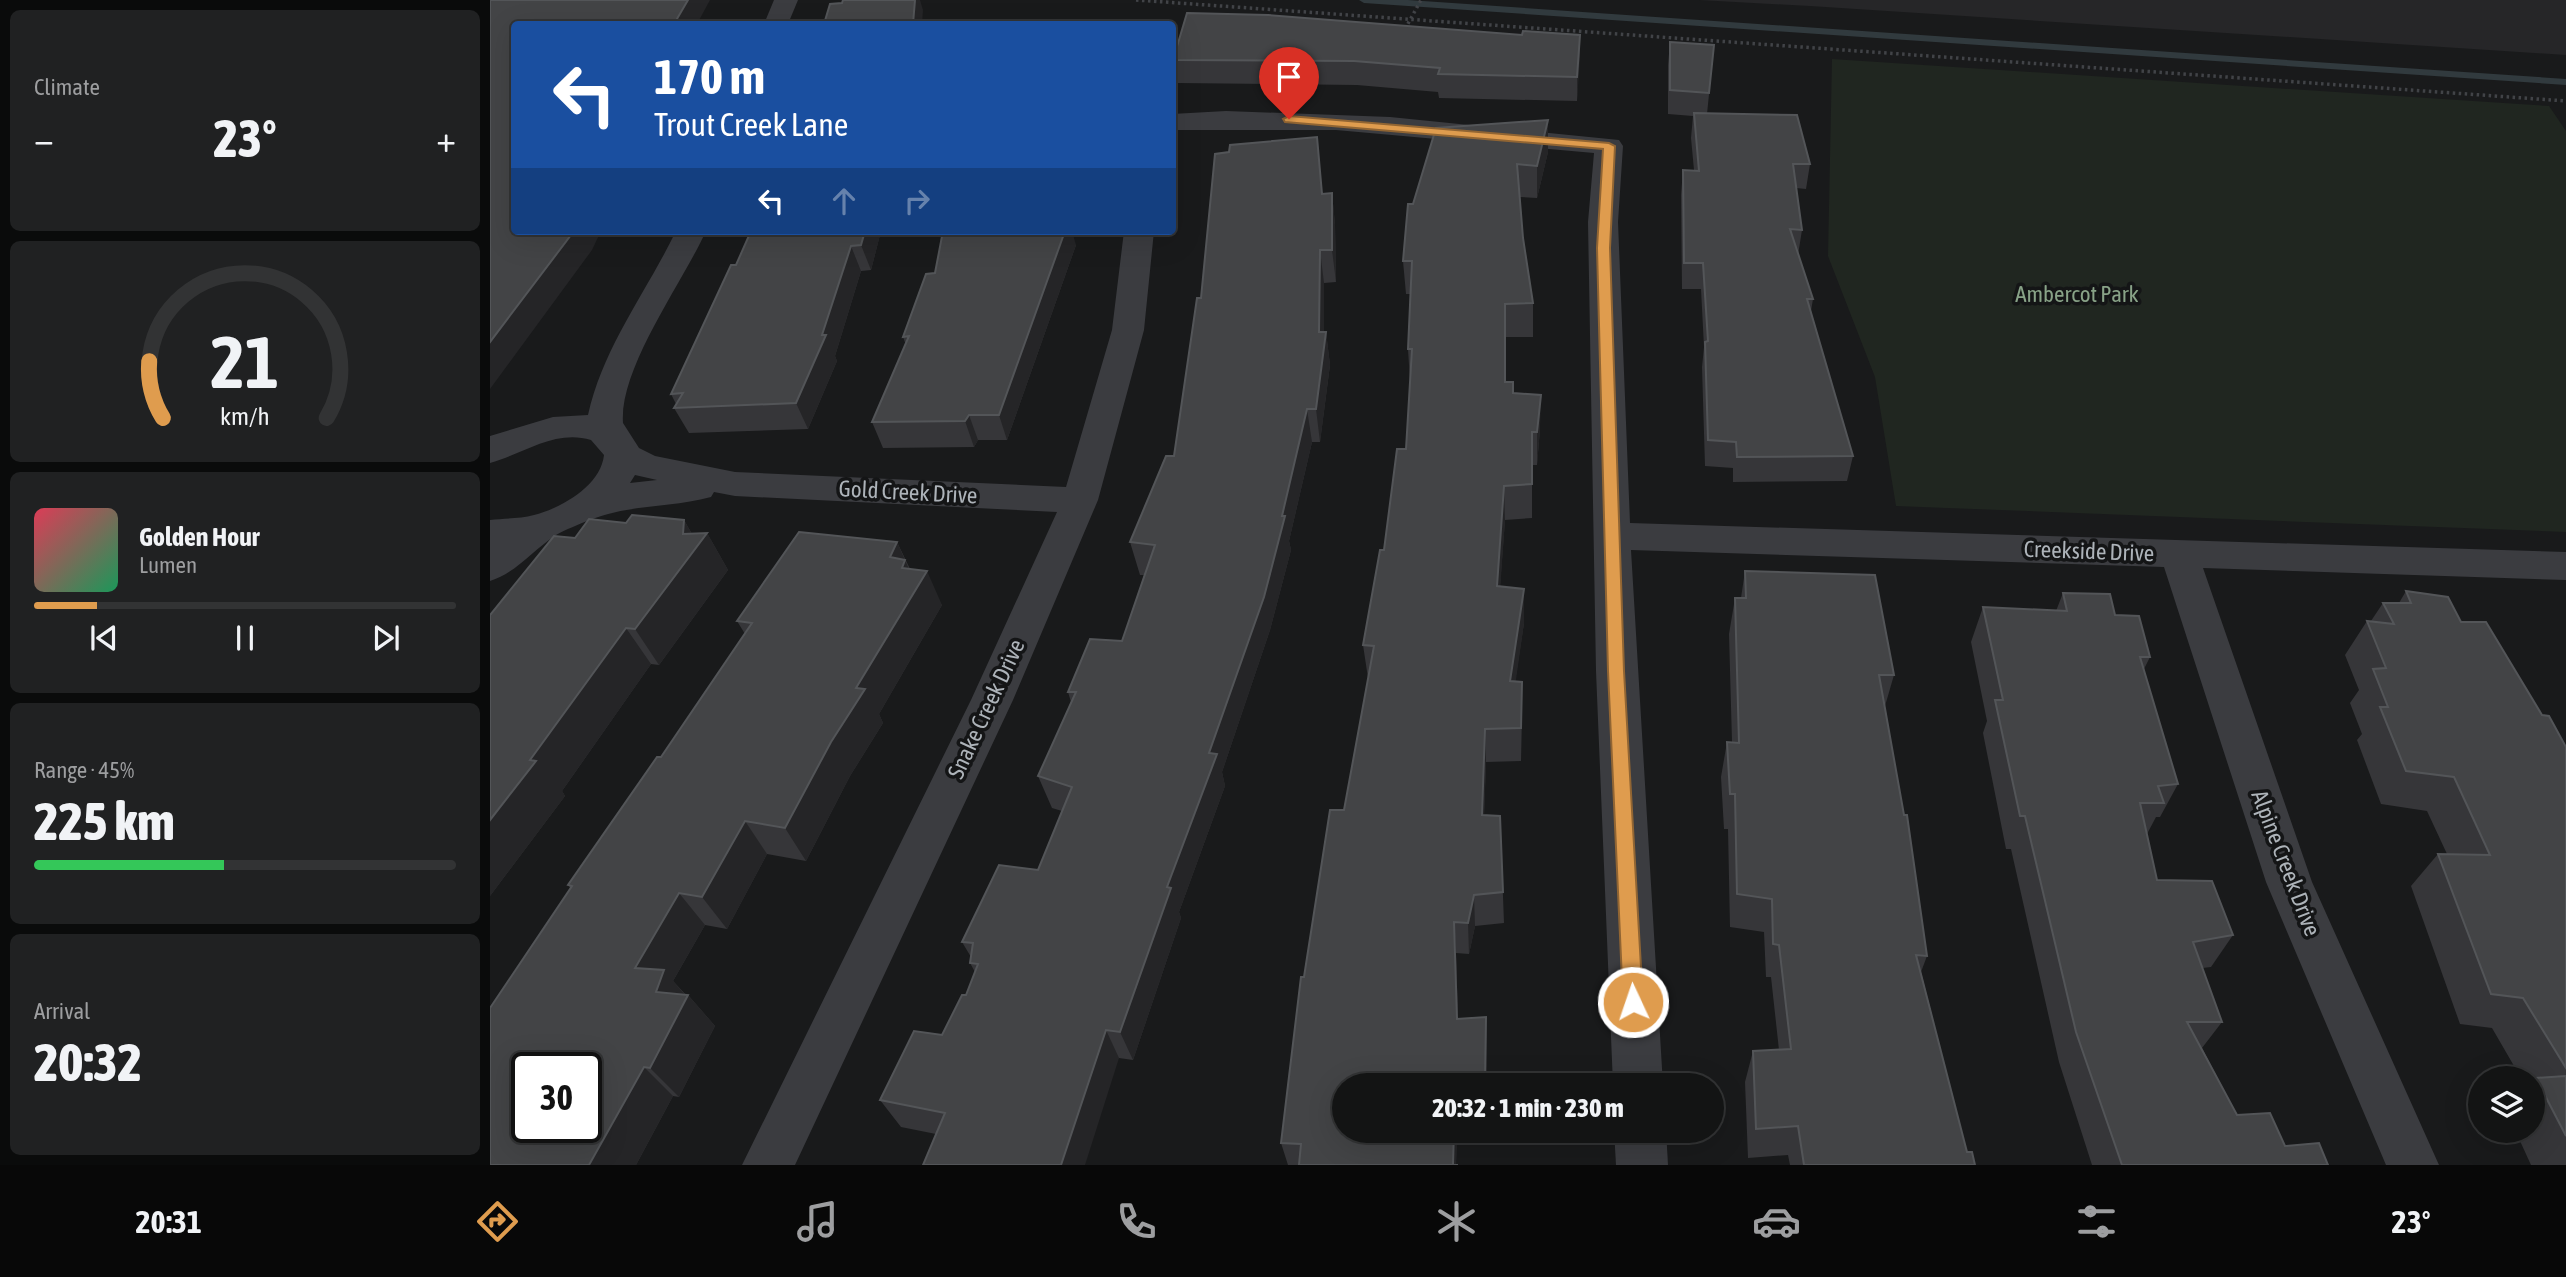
<!DOCTYPE html>
<meta charset="utf-8">
<style>
:root{--surface:#131414;--page:#202122;--text:#f1f3f6;--muted:#9d9ea0;--line:#323334;--accent:#df9c4e}
body{margin:0;font-family:"Asap Condensed",sans-serif;background:var(--page);color:var(--text);height:100vh;display:flex;flex-direction:column;font-size:26px;white-space:nowrap}
*{box-sizing:border-box;margin:0}
p{font-size:23px;color:var(--muted)}
.icon{flex:none;width:38px;height:38px;fill:none;stroke:currentColor;stroke-width:2;stroke-linecap:round;stroke-linejoin:round}
.map{position:relative;flex:1;overflow:hidden}
.side{display:flex;flex-direction:column;gap:10px;padding:10px;background:#0a0b0b;width:490px}
.side>*{flex:none}
.guide{position:absolute;left:21px;top:21px;width:665px;height:214px;border-radius:7px;box-shadow:0 7px 28px #0002,0 0 0 2px var(--line);background:#1a4fa0;color:#fff;overflow:hidden}
.buttons{position:absolute;left:1978px;top:1066px;display:grid;gap:14px}
.buttons a{display:grid;place-items:center;width:77px;height:77px;border-radius:50%;background:var(--surface);box-shadow:0 7px 28px #0002,0 0 0 2px var(--line);font-size:35px}
.speed{position:absolute;left:21px;top:1052px;display:flex;gap:14px;font-size:35px;font-weight:700;text-align:center}
.speed>*{display:grid;place-content:center;width:91px;height:91px;border-radius:50%;background:var(--surface);box-shadow:0 7px 28px #0002,0 0 0 2px var(--line);line-height:1}
.speed .limit{border:4px solid #111;border-radius:10px;background:#fff;color:#111}
.pin{position:absolute;display:grid;place-items:center;width:60px;height:60px;color:#fff;margin:-72px -30px;border-radius:50% 50% 50% 0;rotate:-45deg;box-shadow:0 0 7px #0007}
.pin .icon{rotate:45deg}
.me{position:absolute;width:77px;margin:-38px;rotate:357deg;stroke-linejoin:round;filter:drop-shadow(0 0 5px #0008)}
.turn{display:flex;align-items:center;gap:24px;height:147px;padding:0 28px;font-size:32px}
.turn .icon{width:91px;height:91px;stroke-width:2.5}
.turn b{display:block;font-size:49px;line-height:60px}
.lanes{display:flex;align-items:center;height:66px;padding:0 28px;background:#0003;justify-content:center;gap:35px;direction:ltr}
.lanes .off{opacity:.35}
.big{font-size:52px;font-weight:800;line-height:1.1}
.side .tile{flex:1;display:flex;flex-direction:column;justify-content:center;gap:10px;min-width:0;padding:0 24px;border-radius:10px;background:var(--page)}
.side .dial{align-items:center;gap:0}
.dial svg{height:182px;overflow:visible;fill:none;stroke:var(--line);stroke-width:7;stroke-linecap:round;text-anchor:middle}
.dial text{fill:var(--text);stroke:none}
.song{display:flex;align-items:center;gap:21px}
.cover{width:84px;height:84px;border-radius:10px;background:linear-gradient(135deg,hsl(350 70% 55%),hsl(150 70% 35%))}
.played{height:7px;border-radius:4px;background:linear-gradient(90deg,var(--accent) 15%,var(--line) 15%)}
.keys{display:flex;justify-content:space-around;direction:ltr}
.heat{display:flex;justify-content:space-between;align-items:center;font-size:38px;direction:ltr}
.charge{height:10px;border-radius:5px;background:linear-gradient(90deg,#34c759 45%,var(--line) 0)}
.trip{position:absolute;left:842px;top:1073px;width:392px;height:70px;border-radius:35px;background:var(--surface);box-shadow:0 7px 28px #0002,0 0 0 2px var(--line);font-weight:800;line-height:70px;text-align:center}
.tabs{display:flex;height:112px;justify-content:space-around;align-items:center;background:#080808;color:var(--muted)}
.tabs .icon{width:49px;height:49px}
.tabs .on{color:var(--accent)}
.tabs b{font-size:32px;color:var(--text)}
main{display:flex;flex:1;min-height:0}
.map>svg:first-child{display:block}
.built{fill:#262628}
.green{fill:#202620}
.lines{fill:none;stroke-linecap:round;stroke-linejoin:round}
.stream{fill:#313a3e;fill-rule:evenodd}
.path{stroke:#414347;stroke-width:3.5;stroke-dasharray:2.5 3.5;stroke-linecap:butt}
.minor{fill:#3b3c40;fill-rule:evenodd}
.wall{fill:#363639}
.shaded-wall{fill:#252527}
.building{fill:#434446;stroke:#535558;stroke-width:2;fill-rule:evenodd}
.route{fill:#df9c4e;stroke:#916533;stroke-width:2}
.labels{text-anchor:middle;stroke-width:7;stroke-linejoin:round;paint-order:stroke}
.park-label{font-size:23px;fill:#88a287;stroke:#141516}
.street-label{font-size:23px;fill:#adb3b9;stroke:#141516}
</style>
<main>
<section class="side">
<div class="tile"><p>Climate</p>
<div class="heat"><a>−</a><b class="big">23°</b><a>+</a></div>
</div>
<div class="tile dial"><svg viewBox="0 0 100 80">
<path d="M14 69A42 42 0 1 1 86 69"/>
<path d="M14 69A42 42 0 0 1 8 44" stroke="#df9c4e"/>
<text x="50" y="56" font-size="32" font-weight="700">21</text>
<text x="50" y="72" font-size="11">km/h</text>
</svg></div>
<div class="tile">
<div class="song"><i class="cover"></i><div><b>Golden Hour</b><p>Lumen</p></div></div>
<div class="played"></div>
<div class="keys"><svg class="icon" aria-label="previous" viewBox="0 0 24 24"><path d="M18 5L8 12l10 7zM5 5v14"/></svg><svg class="icon" aria-label="pause" viewBox="0 0 24 24"><path d="M8 5v14M16 5v14"/></svg><svg class="icon" aria-label="next" viewBox="0 0 24 24"><path d="M6 5l10 7-10 7zM19 5v14"/></svg></div>
</div>
<div class="tile"><p>Range · 45%</p><b class="big">225 km</b><div class="charge"></div></div>
<div class="tile"><p>Arrival</p><b class="big">20:32</b></div>
</section>
<div class="map">
<svg width="2076" height="1165" viewBox="0 0 2076 1165">
<rect width="100%" height="100%" fill="#191a1b"/>
<path class="built" d="M1209,0H2076V55L1320,6Z"/>
<path class="green" d="M1342,59L2059,106L2076,131V532L1406,506L1385,377L1338,256Z"/>
<g class="lines">
<path class="stream" d="M869,0H918L2076,79V85L874,3Z"/>
<g class="path">
<path d="M646,0L2076,101"/>
<path d="M915,29L931,0"/>
</g>
<g class="minor">
<path d="M284,0H308L298,24H274Z"/>
<path d="M736,111L900,117L1129,140L1133,146L1128,222L1140,523L2076,552V580L1713,568L1822,882L1949,1165H1896L1776,882L1674,567L1141,550L1173,1085H1123L1106,671L1098,222L1104,153L846,130H682V114Z"/>
<path d="M186,231H216C193,282 129,368 133,423L149,448L165,456L245,472L576,487L622,330L634,231H664L654,330L608,500L523,700L305,1165H252L481,700L567,512L245,496L224,492L221,497C181,508 139,504 100,520C89,524 75,530 66,535C43,550 26,573 0,581V520C14,518 30,519 44,515C72,508 111,485 114,455L101,440C65,429 33,454 0,463V436L63,417L98,415C113,347 156,293 186,231ZM145,475L167,480L140,483Z"/>
<path d="M1124,1130H1176L1178,1165H1126Z"/>
</g>
</g>
<g class="wall">
<path d="M1032,35H1090L1087,101L949,98L948,92L867,85L687,83L683,60Z"/>
<path d="M1180,42L1224,45L1217,114L1320,164L1316,189L1306,188L1312,230L1308,255L1323,299L1321,311L1363,456L1357,481L1243,482V468L1215,466L1212,367L1214,347L1211,289H1192L1191,195L1193,170H1204L1201,138L1203,116L1178,114V65Z"/>
<path d="M1058,120V152L1047,198L1030,197L1033,238L1043,303V337H1016V382L1050,429L1047,465H1042V518L1015,520L1010,586L1034,623L1025,682L1032,715L1031,761L996,762L994,815L1010,816L1014,923L985,926L979,954L966,953L968,1019L996,1017L997,1046V1085H854V1130H967L966,1165H968H798L791,1143L814,977L854,810L878,678L873,645L916,449L920,381L918,349L920,294H916L913,261L923,204Z"/>
<path d="M739,152L833,194L842,193L845,225L846,282L834,283V332H836L840,365L830,442H822L799,541L801,550L780,630L732,772L735,786L689,912L691,918L643,1060L629,1058L446,1134L411,1127L390,1100L452,1035L476,995L485,972L480,963L481,957L472,942L548,870L572,811L562,808L548,776L581,702L578,692L632,641L654,575H650L640,542L684,456L711,298Z"/>
<path d="M391,231L381,270L371,271L345,356L347,361L318,429L199,433L184,408L186,404L181,394L246,265Z"/>
<path d="M586,245L517,440H488L484,447L393,448L382,422L416,345L413,337L445,273Z"/>
<path d="M194,520L202,534L217,533L238,570L169,665L161,664L72,791L75,796L0,896L85,538L136,523Z"/>
<path d="M407,542L420,569L452,605L389,714L393,723L360,776L316,861L277,854L237,929L215,925L183,981L196,995H198L225,1026L189,1097L183,1096L146,1165L81,889L78,885L171,757L255,634L247,621Z"/>
<path d="M1255,571L1404,675L1395,706L1437,956L1431,972L1477,1152L1485,1165H1300L1298,1155L1258,1158L1255,1082L1263,1051L1289,1050L1281,977H1276L1274,932L1240,927L1238,829H1234L1231,777L1237,742H1242L1239,634L1245,598H1251Z"/>
<path d="M1916,591L1971,622L2052,715L2076,747V1165H2041L2025,1130H2042V1078H2031L2002,1028L1970,1024L1921,886L1948,854H1957L1937,811L1891,804L1867,740L1872,734L1860,703L1869,690L1855,655L1877,621H1881L1893,603H1909Z"/>
<path d="M1573,593L1625,615L1660,657L1654,669L1688,784L1670,817H1666L1657,834L1667,880L1743,935L1721,967L1712,968L1732,1022L1712,1048L1747,1115L1795,1146L1838,1165H1602L1569,1062L1521,849H1516L1493,733L1497,721L1481,642L1493,607L1566,611Z"/>
</g>
<g class="shaded-wall">
<path d="M198,0H220L207,24H184Z"/>
<path d="M425,0H430L433,10L432,24H423Z"/>
<path d="M1090,35V58L1087,101V77Z"/>
<path d="M1058,120V152L1047,198V166Z"/>
<path d="M842,193L845,225L846,282L842,250Z"/>
<path d="M84,231H111L102,250L0,389V342Z"/>
<path d="M375,231H391L381,270L371,245Z"/>
<path d="M575,231H582L586,245L517,440L509,415Z"/>
<path d="M361,246L371,271L345,356L347,361L318,429L306,403L332,335Z"/>
<path d="M830,250L834,283V349L836,332L840,365L830,442L826,409L829,332Z"/>
<path d="M1051,395L1050,429L1047,465V432Z"/>
<path d="M817,409L822,442L799,541L801,550L780,630L732,772L735,786L689,912L691,918L643,1060L630,1032L677,887L792,516Z"/>
<path d="M479,415L488,440L484,447L475,421Z"/>
<path d="M1014,486L1015,520L1008,620L1007,586Z"/>
<path d="M194,520L208,545L217,533L238,570L169,665L145,629L193,534Z"/>
<path d="M407,542L427,587L437,571L452,605L389,714L393,723L360,776L316,861L295,828L366,688L400,557Z"/>
<path d="M1034,589V623L1021,715L1020,681Z"/>
<path d="M136,628L161,664L72,791L75,796L0,896V820L40,760Z"/>
<path d="M995,729L996,762L993,847L992,815Z"/>
<path d="M255,821L277,854L237,929L212,897Z"/>
<path d="M189,893L215,925L183,981L197,997L198,995L225,1026L189,1097L160,1068L145,968Z"/>
<path d="M984,895L985,926L979,954L978,923Z"/>
<path d="M964,922L966,953L969,1048L967,1019Z"/>
<path d="M996,1017L997,1046V1085H995Z"/>
<path d="M616,1030L629,1058L595,1165H571Z"/>
<path d="M154,1067L183,1096L146,1165H99Z"/>
<path d="M964,1130H967L966,1165H963Z"/>
</g>
<g class="building">
<path d="M0,0H198L184,24H24V231H84L0,342Z"/>
<path d="M353,0H425L423,24H334L340,4L352,3Z"/>
<path d="M697,13L778,15L1032,35L1033,31L1090,35L1087,77L948,74L950,68L864,61L683,60Z"/>
<path d="M593,21L598,24H579Z"/>
<path d="M1180,42L1224,45L1219,93L1180,90Z"/>
<path d="M1204,113L1307,115L1320,164H1303L1312,230L1300,229L1323,299H1317L1363,456L1247,457L1246,442L1218,440L1215,342L1218,341L1213,263H1194L1193,170L1209,171Z"/>
<path d="M1058,120L1047,166L1027,164L1033,238L1043,303L1015,304V382H1023V393L1051,395L1047,432H1042V484L1014,486L1007,586L1034,589L1020,681L1032,682L1031,728L995,729L992,815L1010,816L1013,892L984,895L978,923L964,922L967,1019L996,1017L995,1081H965V1085H854V1130H964L963,1165H968H809L811,1144L791,1143L811,977H814L840,810H854L884,646L873,645L890,550H894L907,449H916L922,349H918L922,261H913L918,204H923L946,128Z"/>
<path d="M827,137L832,194L842,193V250H830L829,332H836L826,409H817L792,516H795L774,597L719,753L727,754L677,887L681,888L630,1032L616,1030L571,1165H433L455,1113L390,1100L424,1031L452,1035L472,995H476L488,964L480,963L483,943L472,942L509,865L548,870L582,787L548,776L586,692H578L600,639L632,641L665,545L640,542L676,456H684L707,298H711L725,154L739,152L740,145Z"/>
<path d="M261,231H375L371,245L361,246L332,335H336L306,403L184,408L193,393L181,394L241,265H246Z"/>
<path d="M453,231H575L509,415H479L475,421L382,422L419,336L413,337L436,274L445,273Z"/>
<path d="M142,515L194,520L193,534L217,533L145,629L136,628L40,760L46,761L0,820V615L64,536L85,538L99,519L136,523Z"/>
<path d="M309,532L407,542L400,557L415,560L412,568L437,571L366,688L375,689L341,742L295,828L255,821L212,897L189,893L145,968L174,970L166,992L198,995L160,1068L154,1067L99,1165H0V1008L82,886L78,885L167,757H171L262,623L247,621ZM37,1068H96V1127H37Z"/>
<path d="M1255,571L1385,575L1404,675H1389L1414,815H1417L1437,956L1426,955L1477,1152H1482L1485,1165H1314L1308,1126L1266,1129L1263,1051L1301,1049L1289,945L1283,944L1282,899L1247,894L1245,794H1240L1237,742L1249,743L1245,598H1256Z"/>
<path d="M1916,591L1958,597L1971,622H1996L2052,715L2059,716L2076,747V1068L2033,998L2001,994L1948,854L2000,855L1964,777L1916,771L1890,707H1898L1883,669L1896,668L1877,621L1904,624L1893,603H1921Z"/>
<path d="M1573,593L1620,594L1625,615L1649,616L1660,657H1650L1688,784L1668,786L1674,803H1650L1667,880L1722,881L1743,935L1703,942L1732,1022H1697L1747,1115L1780,1113L1795,1146L1829,1143L1838,1165H1632L1586,1032L1535,816H1530L1505,700H1513L1493,607L1577,611Z"/>
<path d="M2076,1076V1136L2046,1078Z"/>
</g>
<path class="route" d="M799,116L1119,143L1125,146L1120,248L1134,671L1153,1002L1150,1009L1143,1012L1136,1009L1133,1002L1118,671L1107,248L1113,149L795,122L793,119Z"/>
<g class="labels">
<g class="park-label">
<text x="1587" y="302">Ambercot Park</text>
</g>
<g class="street-label">
<text transform="translate(418 492) rotate(3)" y="8">Gold Creek Drive</text>
<text transform="translate(1599 551) rotate(2)" y="8">Creekside Drive</text>
<text transform="translate(496 709) rotate(-65)" y="8">Snake Creek Drive</text>
<text transform="translate(1796 863) rotate(69)" y="8">Alpine Creek Drive</text>
</g>
</g>
</svg>
<div class="buttons">
<a><svg class="icon" aria-label="layers" viewBox="0 0 24 24"><path d="M12 4l9 5-9 5-9-5zM3 14l9 5 9-5"/></svg></a>
</div>
<div class="speed"><div class="limit">30</div></div>
<div class="pin" style="left:799px;top:119px;background:#d93025"><svg class="icon" aria-label="arrive" viewBox="0 0 24 24"><path d="M6 21V4h12l-3 4 3 4H6"/></svg></div>
<svg class="me" style="left:1143px;top:1002px" viewBox="-20 -20 40 40"><circle r="17" fill="#df9c4e" stroke="#fff" stroke-width="3"/><path d="M0-11L8 9 0 5-8 9z" fill="#fff"/></svg>
<div class="trip">20:32 · 1 min · 230 m</div>
<div class="guide">
<div class="turn"><svg class="icon" aria-label="left" viewBox="0 0 24 24"><path d="M17 20v-9H6M10 6l-5 5 5 5"/></svg><div><b>170 m</b>Trout Creek Lane</div></div>
<div class="lanes"><svg class="icon" aria-label="left" viewBox="0 0 24 24"><path d="M17 20v-9H6M10 6l-5 5 5 5"/></svg><svg class="icon off" aria-label="ahead" viewBox="0 0 24 24"><path d="M12 20V5M6 11l6-6 6 6"/></svg><svg class="icon off" aria-label="right" viewBox="0 0 24 24"><path d="M7 20v-9h11M14 6l5 5-5 5"/></svg></div>
</div>
</div>
</main>
<nav class="tabs">
<b>20:31</b>
<svg class="icon on" aria-label="directions" viewBox="0 0 24 24"><path d="M12 3l9 9-9 9-9-9zM9 14v-3h6M13 9l2 2-2 2"/></svg>
<svg class="icon" aria-label="music" viewBox="0 0 24 24"><path d="M9 18V5l10-2v13"/><circle cx="6" cy="18" r="3"/><circle cx="16" cy="16" r="3"/></svg>
<svg class="icon" aria-label="phone" viewBox="0 0 24 24"><path d="M5 4h4l2 5-3 2q2 4 5 5l2-3 5 2v4C11 20 4 13 5 4z"/></svg>
<svg class="icon" aria-label="climate" viewBox="0 0 24 24"><path d="M12 3v18M4 7l16 10M4 17L20 7"/></svg>
<svg class="icon" aria-label="car" viewBox="0 0 24 24"><path d="M5 17H2v-5l4-1 3-4h7l3 4 3 1v5h-3M9 17h6M6 11h13"/><circle cx="7" cy="17" r="2"/><circle cx="17" cy="17" r="2"/></svg>
<svg class="icon" aria-label="filters" viewBox="0 0 24 24"><path d="M4 7h16M4 17h16"/><circle cx="9" cy="7" r="2"/><circle cx="15" cy="17" r="2"/></svg>
<b>23°</b>
</nav>
